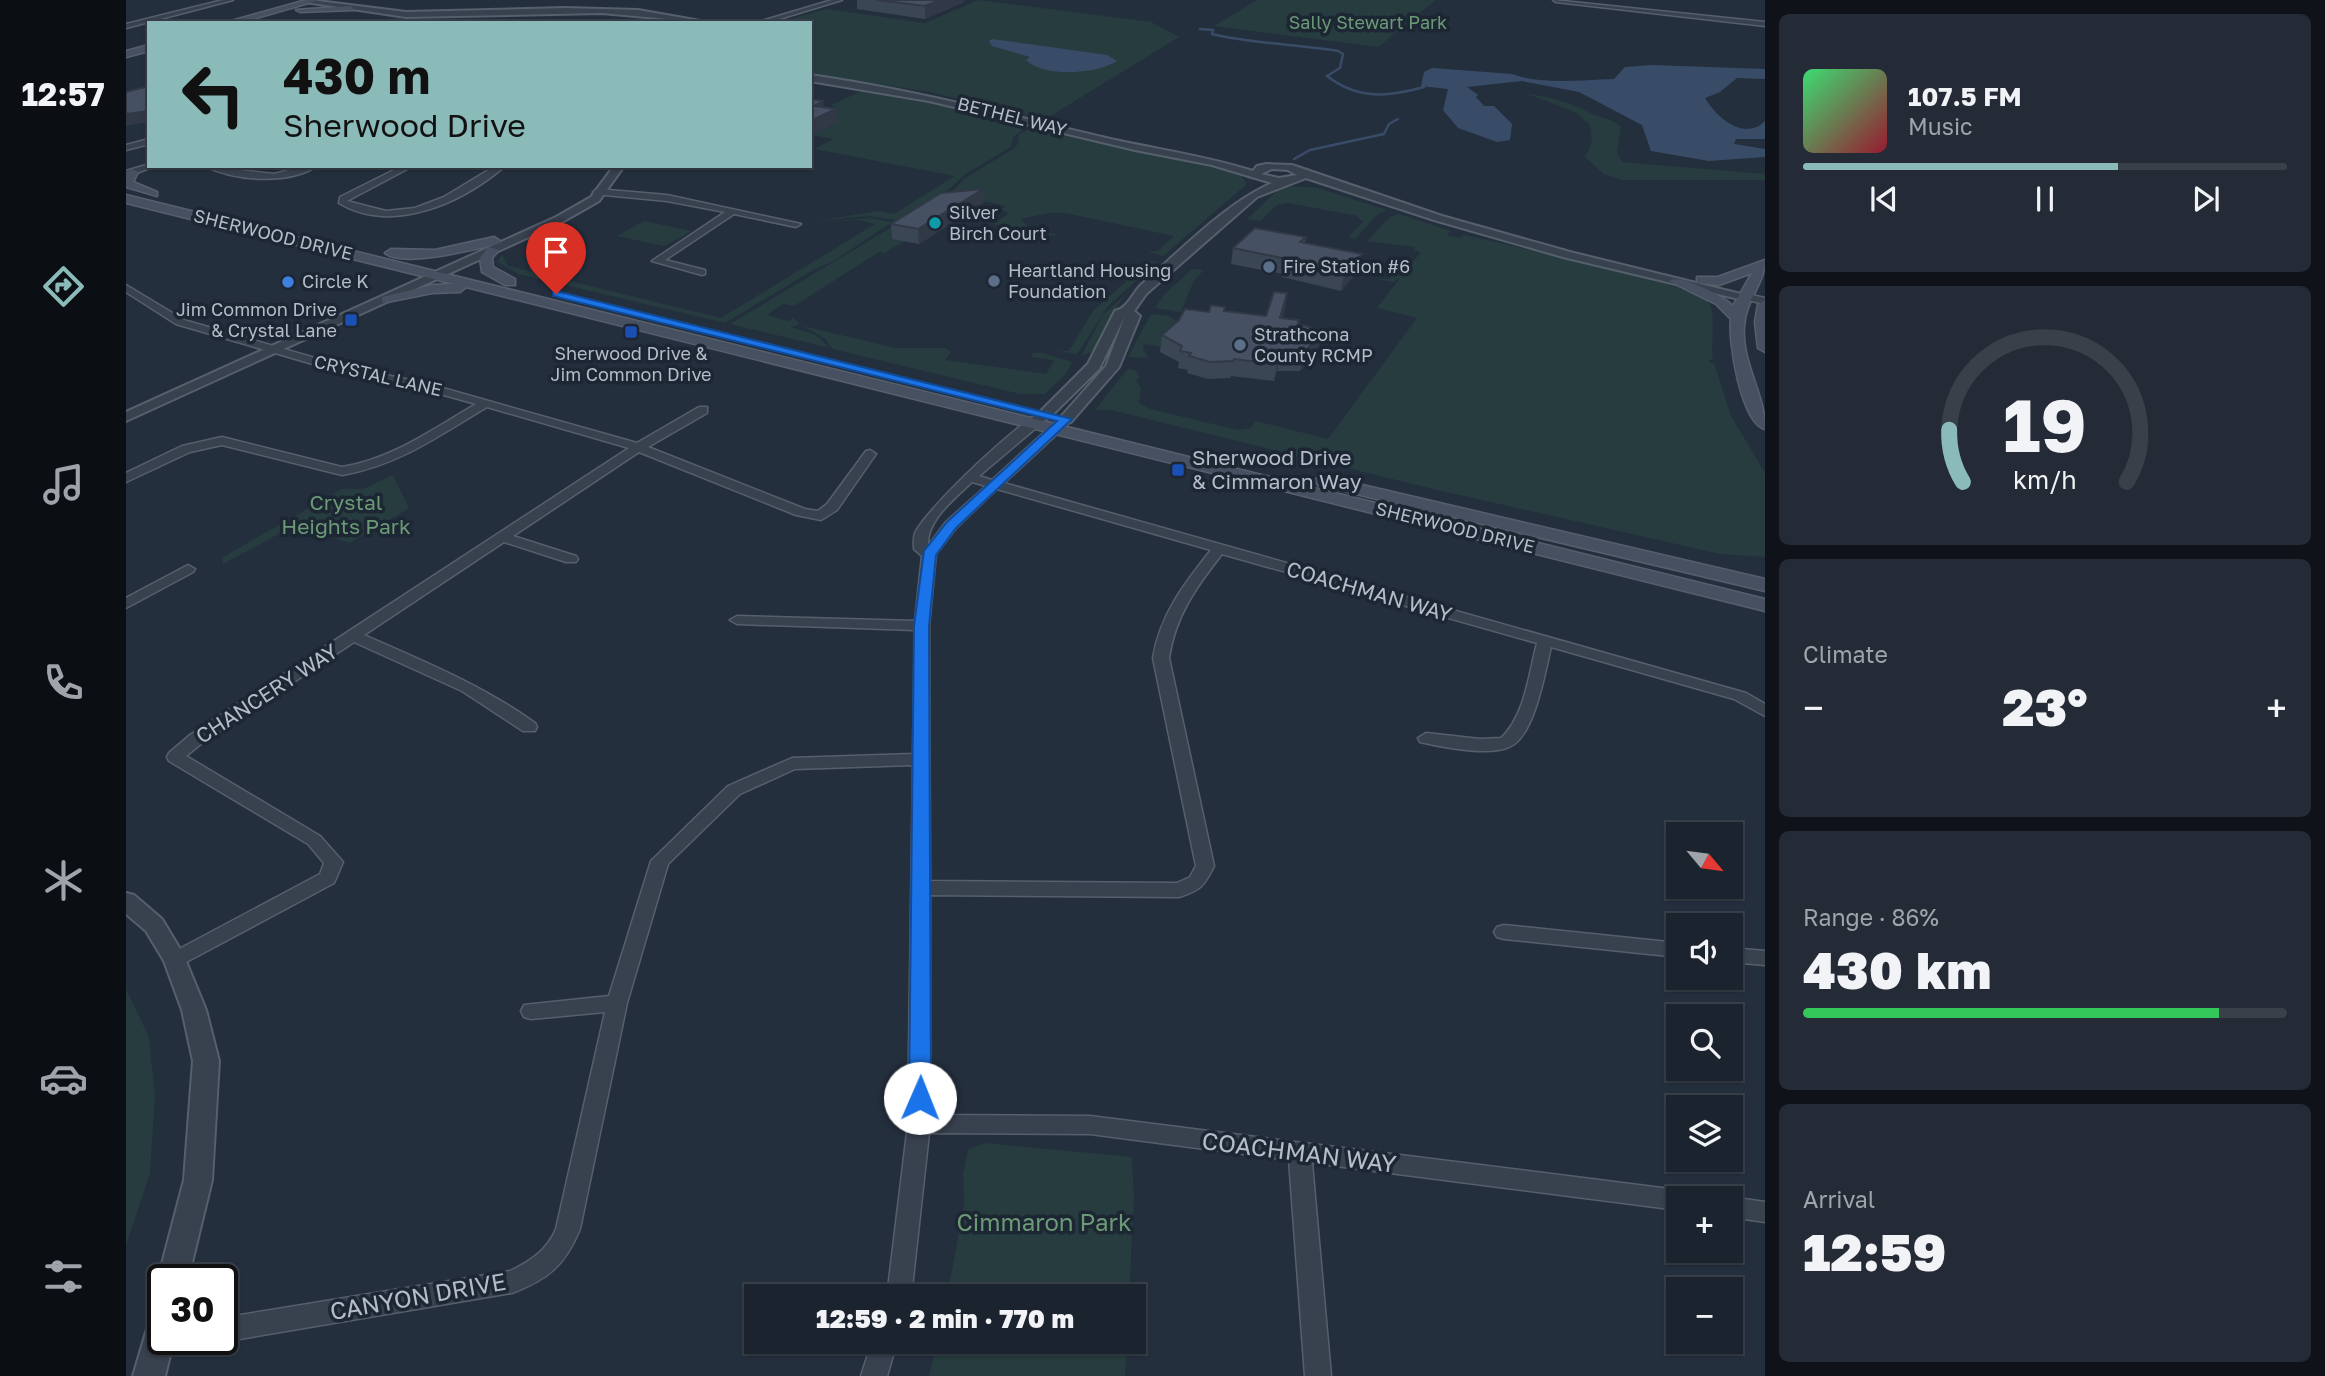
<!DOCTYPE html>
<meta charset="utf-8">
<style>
:root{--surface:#1b232e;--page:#242b36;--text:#f1f3f6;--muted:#a0a4aa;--line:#39404a;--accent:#8bbbb9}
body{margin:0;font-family:"Golos Text",sans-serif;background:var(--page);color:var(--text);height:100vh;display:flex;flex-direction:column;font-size:26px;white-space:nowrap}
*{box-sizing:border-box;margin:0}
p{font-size:23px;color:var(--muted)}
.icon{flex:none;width:38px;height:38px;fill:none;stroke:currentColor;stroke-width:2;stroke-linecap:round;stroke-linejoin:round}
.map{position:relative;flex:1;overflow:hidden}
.panel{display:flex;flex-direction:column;gap:14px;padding:14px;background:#0f1319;width:560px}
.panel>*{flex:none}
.hud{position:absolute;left:21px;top:21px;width:665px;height:147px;border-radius:0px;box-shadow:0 2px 5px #0004,0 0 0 2px var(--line);background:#8bbbb9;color:#111;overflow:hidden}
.needle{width:46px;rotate:119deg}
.tools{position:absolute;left:1540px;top:822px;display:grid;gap:14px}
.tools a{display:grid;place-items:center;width:77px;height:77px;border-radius:0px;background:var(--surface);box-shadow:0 2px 5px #0004,0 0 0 2px var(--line);font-size:35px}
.speed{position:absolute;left:21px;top:1264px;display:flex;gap:14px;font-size:35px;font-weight:700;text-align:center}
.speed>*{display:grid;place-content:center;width:91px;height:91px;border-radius:50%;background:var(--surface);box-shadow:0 2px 5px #0004,0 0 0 2px var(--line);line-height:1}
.speed .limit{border:4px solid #111;border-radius:10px;background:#fff;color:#111}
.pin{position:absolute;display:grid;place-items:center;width:60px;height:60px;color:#fff;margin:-72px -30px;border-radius:50% 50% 50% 0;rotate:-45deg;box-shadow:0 0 7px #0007}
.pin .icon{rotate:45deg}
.me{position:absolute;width:77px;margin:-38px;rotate:1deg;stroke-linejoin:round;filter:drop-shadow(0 0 5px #0008)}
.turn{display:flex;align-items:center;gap:24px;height:147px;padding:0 21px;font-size:32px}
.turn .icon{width:91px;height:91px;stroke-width:2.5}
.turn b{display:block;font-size:49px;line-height:60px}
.big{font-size:52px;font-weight:800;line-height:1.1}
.panel .tile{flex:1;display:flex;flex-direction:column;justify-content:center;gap:10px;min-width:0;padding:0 24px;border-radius:10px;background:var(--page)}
.panel .dial{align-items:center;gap:0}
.dial svg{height:182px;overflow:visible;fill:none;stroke:var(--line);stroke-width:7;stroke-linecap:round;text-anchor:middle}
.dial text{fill:var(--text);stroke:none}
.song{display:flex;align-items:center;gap:21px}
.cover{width:84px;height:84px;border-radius:10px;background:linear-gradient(135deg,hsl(140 70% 55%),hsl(350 70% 35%))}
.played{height:7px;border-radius:4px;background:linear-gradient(90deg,var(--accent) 65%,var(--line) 65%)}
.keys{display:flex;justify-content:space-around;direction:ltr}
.heat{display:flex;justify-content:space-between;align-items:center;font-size:38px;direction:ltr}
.charge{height:10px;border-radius:5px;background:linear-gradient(90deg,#34c759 86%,var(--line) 0)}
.trip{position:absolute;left:618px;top:1284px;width:402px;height:70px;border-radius:0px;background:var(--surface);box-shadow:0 2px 5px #0004,0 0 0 2px var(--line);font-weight:800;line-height:70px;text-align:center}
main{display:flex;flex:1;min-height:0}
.tab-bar{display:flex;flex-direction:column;width:126px;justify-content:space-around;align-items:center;background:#0b0e12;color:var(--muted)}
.tab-bar .icon{width:49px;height:49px}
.tab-bar .current{color:var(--accent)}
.tab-bar b{font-size:32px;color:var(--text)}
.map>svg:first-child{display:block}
.green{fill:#263c3f}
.water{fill:#394c67}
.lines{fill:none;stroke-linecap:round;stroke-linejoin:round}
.stream{stroke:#394c67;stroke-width:2.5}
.minor-casing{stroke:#565f6c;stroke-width:3}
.tertiary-casing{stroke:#565f6c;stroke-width:4}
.secondary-casing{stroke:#565f6c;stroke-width:3}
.minor{fill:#38414e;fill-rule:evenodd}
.tertiary{fill:#38414e;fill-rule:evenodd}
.secondary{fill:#465061;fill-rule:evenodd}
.wall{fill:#3b4654}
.shaded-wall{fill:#303945}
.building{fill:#455162;stroke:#303945;stroke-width:2}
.route{fill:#1a73e8;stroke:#114b97;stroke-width:2}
.culture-dot{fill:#0f9aa8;stroke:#1d2633;stroke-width:2.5}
.service-dot{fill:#5c6f8a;stroke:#1d2633;stroke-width:2.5}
.shop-dot{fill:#3f7fe0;stroke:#1d2633;stroke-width:2.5}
.transit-dot{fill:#1a4fb4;stroke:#1d2633;stroke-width:2.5}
.labels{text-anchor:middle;stroke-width:7;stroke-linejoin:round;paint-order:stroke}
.far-park-label{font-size:18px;fill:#6b9a76;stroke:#1d2633}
.far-street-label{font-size:18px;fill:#b4bcc9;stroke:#1d2633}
.far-poi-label{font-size:18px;fill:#b4bcc9;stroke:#1d2633;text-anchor:start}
.poi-label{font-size:21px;fill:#b4bcc9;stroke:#1d2633;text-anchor:start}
.park-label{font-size:21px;fill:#6b9a76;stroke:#1d2633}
.street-label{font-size:21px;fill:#b4bcc9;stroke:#1d2633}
.near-street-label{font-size:24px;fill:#b4bcc9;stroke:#1d2633}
.near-park-label{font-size:24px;fill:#6b9a76;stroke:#1d2633}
</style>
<main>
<nav class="tab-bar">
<b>12:57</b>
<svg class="icon current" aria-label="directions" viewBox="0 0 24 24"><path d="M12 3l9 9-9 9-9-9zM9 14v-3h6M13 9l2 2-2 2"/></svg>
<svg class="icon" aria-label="music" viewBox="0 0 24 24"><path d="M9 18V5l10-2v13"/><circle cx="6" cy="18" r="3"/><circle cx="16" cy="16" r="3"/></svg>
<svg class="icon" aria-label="phone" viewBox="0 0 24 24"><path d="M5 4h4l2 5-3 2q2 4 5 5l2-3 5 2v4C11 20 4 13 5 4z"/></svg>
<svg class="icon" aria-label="climate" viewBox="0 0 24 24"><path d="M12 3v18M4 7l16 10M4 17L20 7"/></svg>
<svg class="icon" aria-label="car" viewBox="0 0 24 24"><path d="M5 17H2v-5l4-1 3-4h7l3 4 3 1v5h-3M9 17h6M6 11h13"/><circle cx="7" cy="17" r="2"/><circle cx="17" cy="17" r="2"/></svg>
<svg class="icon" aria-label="filters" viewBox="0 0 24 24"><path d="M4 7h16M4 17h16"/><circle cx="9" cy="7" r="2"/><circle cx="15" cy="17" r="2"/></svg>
</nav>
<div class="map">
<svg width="1639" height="1376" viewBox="0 0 1639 1376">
<rect width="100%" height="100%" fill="#242f3e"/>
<g class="green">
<path d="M852,0L1025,22L1053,37L918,120L804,92L684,74V23H648L701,9L799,23Z"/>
<path d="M1131,0H1310L1252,47L1088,26Z"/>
<path d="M738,90L770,93L908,125L903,127L886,122L901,127L887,137L885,147L841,173L823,189L770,220L742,216L689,221L753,211L768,214L829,176L688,149L707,139L686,135L710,123L705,111L709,108L705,105Z"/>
<path d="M1399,93C1425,98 1441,101 1464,113C1475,118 1486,118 1495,127L1491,152L1496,162L1639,174V180H1496L1478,174L1459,157L1466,143L1464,125L1449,112Z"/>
<path d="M911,126L1007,150L1080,163L1120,174L1127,183L1112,172L1121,184L1037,256L1022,251H1032L1048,236L939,213H922L895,219L902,227L918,229L910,230L931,234L928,236L867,224L882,214L875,208L881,207C873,205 865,201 856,202C833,206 777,242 759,253L753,252L668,306L657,304L641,315L662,321L667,318L674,324L665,327L690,335L704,348L604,324L828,190L838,179L887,149L892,144L893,134Z"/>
<path d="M1164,186L1192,188L1261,210L1251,215L1229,239L1222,237L1238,221L1231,218L1232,216L1162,203L1151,205L1134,221L1121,219L1154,188Z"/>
<path d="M1273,214L1325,231L1321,235L1334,238L1339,235C1378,245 1564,282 1582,302C1591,312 1584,345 1587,360L1583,359L1584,363H1588L1605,416L1639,473V557L1594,554L1307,489L985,410H969L1002,368L1010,371L1014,378L1010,380L1015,388L1013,403L1024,409L1112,430L1124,428L1130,421L1202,439L1291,318L1251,308L1274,278L1267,282L1251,279H1263L1268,274L1276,276L1295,252L1288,250L1289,247L1241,241L1264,217Z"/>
<path d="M745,218L766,222L708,261L689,269L599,323L393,274L371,262L376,255L382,266L595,318L749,224L734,220L688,223Z"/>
<path d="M518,221L566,231L538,246L491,236Z"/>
<path d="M1016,260L1031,262L982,306L951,354L932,351H943L967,311L1022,262Z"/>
<path d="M1066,269L1078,270L1068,280L1055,312L1029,308L1039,294Z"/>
<path d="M1013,282L995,300L966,352L955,356L977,315Z"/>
<path d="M1025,314L1043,316L1057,325L1044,348L1018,344L1017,350L1023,358L1002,357Z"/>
<path d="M677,326L770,348H819L825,352L819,360L920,374L928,360L905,357L907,353H916L946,362L939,375L919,394H894L707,349L698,338Z"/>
<path d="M267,475L283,508L224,543L169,525L97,564V557L216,489H237Z"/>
<path d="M0,989L23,1037L29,1097L24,1173L0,1245Z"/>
<path d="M858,1143L1006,1157L1008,1199L1003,1297H821L838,1205L837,1174L842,1150Z"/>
<path d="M811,1342H1001L999,1376H803Z"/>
</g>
<g class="water">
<path d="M866,39L981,55L991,61C971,74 918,78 900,60L904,57L866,46L863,41Z"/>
<path d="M1526,65L1639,69V79L1611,78L1594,92L1579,98C1590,117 1618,142 1639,121V139H1610L1608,144L1639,149V157L1583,161L1525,151L1516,125L1453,92L1396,81L1341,87L1352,95L1350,97L1358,106H1368L1386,124L1384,140L1371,142L1332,128L1317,110L1322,89L1295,86L1298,72L1306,68L1386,74C1416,85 1454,80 1488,79L1499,67Z"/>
</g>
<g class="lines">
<g class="stream">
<path d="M1074,29L1087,30L1086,34C1127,44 1170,44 1212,51L1217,54L1214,68L1201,76C1232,100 1262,97 1298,87"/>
<path d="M1168,159L1184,150L1258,134L1263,124L1272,119"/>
</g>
<g class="minor-casing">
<g id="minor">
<path d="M97,0H107L0,28V24Z"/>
<path d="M706,0H716L640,23H629Z"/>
<path d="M1427,0L1639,22V26L1430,2Z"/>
<path d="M23,139V144L0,150V145Z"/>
<path d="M23,164V166H29L0,177V171Z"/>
<path d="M79,166L148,174L179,166H191C163,185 108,181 79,166Z"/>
<path d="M276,166H287L221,201L260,211L289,208L318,197L369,166H379C336,203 266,235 213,203L214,197Z"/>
<path d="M471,189L541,195L675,224L670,227L608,214L539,260L579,270V274L576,275L526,261L599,212L541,201L468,194L467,192Z"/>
<path d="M0,285L58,320L220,367L299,383L511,443L573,407H581V413L522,447L679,509L692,511L701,504L740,451L744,450L750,454L711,510L695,520L670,515L513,452L387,536L450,556L452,559L450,562H440L378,542L238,635C297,661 356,685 409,723L411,727L409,731H397L336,691L228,642L76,743L60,756L194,836L217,862L208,883L49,968L42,965L39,960L42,955L194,874L198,863L182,844L43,761L41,757L43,753L64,735L503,448L361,407C314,435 271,466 216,475L96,445L64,452L0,482V473L56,446L96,437L216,467C266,459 307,429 350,404L293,388L214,372L50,324L0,292Z"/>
<path d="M1617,293L1639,298V304L1613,298V294Z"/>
<path d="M919,410L925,414L923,417L853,476L866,480L936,416H944V422L878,483L1620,693L1639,704V716L1608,699L1425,647C1419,672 1409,734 1385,746C1365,757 1316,747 1294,742L1292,738L1300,733L1354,739L1375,738C1399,716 1403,673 1411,643L1096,554C1071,586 1049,616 1043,658L1088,866C1078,886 1075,890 1053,897L804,895V1115L964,1116L1552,1190L1560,1193L1563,1199H1552V1210L1186,1163L1205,1376H1179L1163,1160L964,1134L803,1133L785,1297H761L782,1124L787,765L669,769L614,794L542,864L501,1003L454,1229C439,1265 423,1279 386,1293L96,1342L88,1339H96V1318L384,1271C405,1261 421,1250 430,1229L479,1012L405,1019L398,1017L395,1011L398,1005L483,996L525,861L602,786L666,758L787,754L789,630L611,624L604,620L611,616L789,621L796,556L788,549C788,543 787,538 789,533C800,509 895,419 919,410ZM846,482L860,486L820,522L802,546C800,521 829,498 846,482ZM871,489L1085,550C1058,584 1034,615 1027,658L1070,866L1064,877L1051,883L804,881L803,626L810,554L830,528Z"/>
<path d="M62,565L69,569L67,572L0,608V598Z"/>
<path d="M1378,925L1552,943V957L1378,939L1371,937L1368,932L1371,927Z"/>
<path d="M1605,948L1639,951V965L1605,962Z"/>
<path d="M1605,1197L1639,1202V1222L1605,1217V1199H1599Z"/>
<path d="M746,1342H771L761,1376H735Z"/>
</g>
</g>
<g class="tertiary-casing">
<g id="tertiary">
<path d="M184,0L280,12L439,8L512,10L586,23L476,13L280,17L179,2Z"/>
<path d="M684,75C783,89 879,114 976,137C1026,149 1078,155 1127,171L1131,166L1140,164L1166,165L1316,216L1444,252L1623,296L1617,300L1437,257L1308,220L1180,178L1131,197L1020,294L1008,311L1014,316L993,367L945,422L940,423L933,419L980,366L999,316L973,369L924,417H914L912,414L962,364L989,311C1002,308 1006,294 1015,285C1054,251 1100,203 1146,183L1086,165L1009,150L803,101L684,81ZM1146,169L1162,170L1171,175L1153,178L1135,174Z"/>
<path d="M488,166H498L473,201L438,221L0,421V412L430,217L465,197Z"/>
<path d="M0,893L8,895L36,919L57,954L80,1010L93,1061L86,1180L62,1279H37V1289L32,1279L58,1180L67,1061L56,1010L38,961L20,931L0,914Z"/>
<path d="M37,1308V1339H48L39,1376H7L26,1312Z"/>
</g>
</g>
<g class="secondary-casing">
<g id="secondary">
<path d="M180,0H193L113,23H98Z"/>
<path d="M225,6L228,10L174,12L170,10Z"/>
<path d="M23,45V51L0,57V51Z"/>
<path d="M6,169L12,172L7,182L31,192V196L0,187V172Z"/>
<path d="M0,195L1639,599V611L340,287L334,292L306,293L256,303V297L306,285L328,284L0,203Z"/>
<path d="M368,237L374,241L372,244C349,249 277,268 259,253L265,249L309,250Z"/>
<path d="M362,247L373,250L366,258L367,267L389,279V285H379L356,272L354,258Z"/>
<path d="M1639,260C1639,283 1620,299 1618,326C1615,363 1639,393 1639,429C1615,423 1602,340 1605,319L1590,304L1543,281C1554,273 1597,296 1607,306L1626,273L1593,285L1571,283V277H1592Z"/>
<path d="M1639,300V352L1632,348L1629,322L1632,304Z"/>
<path d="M1198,476L1639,579V591L1192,485L1189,481L1192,477Z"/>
</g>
</g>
<use href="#minor" class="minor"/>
<use href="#tertiary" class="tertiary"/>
<use href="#secondary" class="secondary"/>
</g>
<g class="wall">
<path d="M731,0H838V2L799,19L731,9Z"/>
<path d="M684,99L697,101V107L711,122L686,135L684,134Z"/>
<path d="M857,203L793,244L766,239L765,224Z"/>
<path d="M1180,237L1179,243L1233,270L1215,291L1156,277L1157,274L1105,264L1107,248Z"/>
<path d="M1161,293L1156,318L1173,320V324L1193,346L1174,371H1151L1148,381L1105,376L1104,378L1082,379L1061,373L1062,370L1052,368L1053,362L1034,352L1036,335L1053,320L1083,312L1099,311L1140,316Z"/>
</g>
<g class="shaded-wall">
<path d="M814,0H838V2L799,19V6Z"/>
<path d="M697,101L698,114L688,106Z"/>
<path d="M710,109L711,122L686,135L685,122Z"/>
<path d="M23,111V122L0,126V114Z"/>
<path d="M857,189V203L793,244L792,229Z"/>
<path d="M1236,254L1233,270L1215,291L1218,275Z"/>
<path d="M1161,293L1159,310L1152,334L1154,318Z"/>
<path d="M1196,330L1193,346L1174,371L1177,354Z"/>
<path d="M1154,354L1151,371L1148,381L1151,364Z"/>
</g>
<g class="building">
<path d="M751,0H814L799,6Z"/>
<path d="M271,19L296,23H258Z"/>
<path d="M23,86V111L0,114V92Z"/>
<path d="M684,99L697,101L688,106L710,109L684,121Z"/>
<path d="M857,189L792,229L765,224L815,193Z"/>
<path d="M1129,228L1180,237L1174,242L1236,254L1218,275L1159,261L1161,259L1107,248Z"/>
<path d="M1148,292L1161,293L1154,318L1173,320L1172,324L1196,330L1177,354H1154L1151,364L1108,359L1107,361L1084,362L1063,356L1065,353L1054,351L1056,346L1036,335L1053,320L1059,309L1083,312L1085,305L1099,307L1098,311L1140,316Z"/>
</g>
<path class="route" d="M430,291L946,419L830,528L810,555L803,626L805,1098L801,1105L794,1107L786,1105L783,1098L788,626L798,551L821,522L931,421L427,296V291Z"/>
<circle class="culture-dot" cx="809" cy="223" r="7"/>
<g class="service-dot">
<circle cx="1143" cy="267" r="7"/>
<circle cx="868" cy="281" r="7"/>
<circle cx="1114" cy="345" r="7"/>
</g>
<circle class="shop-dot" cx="162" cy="282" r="7"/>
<g class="transit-dot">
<rect x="218" y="313" width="14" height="14" rx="3.5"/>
<rect x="498" y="325" width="14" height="14" rx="3.5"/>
<rect x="1045" y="463" width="14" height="14" rx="3.5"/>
</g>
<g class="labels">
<g class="far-park-label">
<text x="1242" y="29">Sally Stewart Park</text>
</g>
<g class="far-street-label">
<text transform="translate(886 117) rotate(14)" y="6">BETHEL WAY</text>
<text transform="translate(147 235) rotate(14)" y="6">SHERWOOD DRIVE</text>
<text transform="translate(252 376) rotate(13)" y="6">CRYSTAL LANE</text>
<text transform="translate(1329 528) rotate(14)" y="6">SHERWOOD DRIVE</text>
</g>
<g class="far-poi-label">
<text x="823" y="219">Silver<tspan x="823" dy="21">Birch Court</tspan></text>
<text x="1157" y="273">Fire Station #6</text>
<text x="882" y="277">Heartland Housing<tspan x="882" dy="21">Foundation</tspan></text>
<text x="176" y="288">Circle K</text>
<text x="211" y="316" text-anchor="end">Jim Common Drive<tspan x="211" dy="21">&amp; Crystal Lane</tspan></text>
<text x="1128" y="341">Strathcona<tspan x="1128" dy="21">County RCMP</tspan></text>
<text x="505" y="360" text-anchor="middle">Sherwood Drive &amp;<tspan x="505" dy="21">Jim Common Drive</tspan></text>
</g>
<g class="poi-label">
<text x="1066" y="465">Sherwood Drive<tspan x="1066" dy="24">&amp; Cimmaron Way</tspan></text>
</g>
<g class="park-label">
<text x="220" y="510">Crystal<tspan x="220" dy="24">Heights Park</tspan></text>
</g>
<g class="street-label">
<text transform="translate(1243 592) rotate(16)" y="7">COACHMAN WAY</text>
<text transform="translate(141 694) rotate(-33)" y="7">CHANCERY WAY</text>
</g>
<g class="near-street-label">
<text transform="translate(1173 1153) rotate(7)" y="8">COACHMAN WAY</text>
<text transform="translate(292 1297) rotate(-10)" y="8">CANYON DRIVE</text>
</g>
<g class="near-park-label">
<text x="918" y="1231">Cimmaron Park</text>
</g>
</g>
</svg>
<div class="tools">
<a><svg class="needle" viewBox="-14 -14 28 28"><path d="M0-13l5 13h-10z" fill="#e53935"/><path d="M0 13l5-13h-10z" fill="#a0a4aa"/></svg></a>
<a><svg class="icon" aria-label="sound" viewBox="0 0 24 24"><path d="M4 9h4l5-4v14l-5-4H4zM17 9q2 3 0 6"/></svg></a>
<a><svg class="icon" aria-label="search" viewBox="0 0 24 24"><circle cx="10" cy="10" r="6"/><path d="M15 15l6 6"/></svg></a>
<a><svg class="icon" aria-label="layers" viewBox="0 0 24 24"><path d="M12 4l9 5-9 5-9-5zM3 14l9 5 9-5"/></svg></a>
<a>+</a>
<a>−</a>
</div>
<div class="speed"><div class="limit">30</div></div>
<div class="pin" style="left:430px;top:294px;background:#d93025"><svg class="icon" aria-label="arrive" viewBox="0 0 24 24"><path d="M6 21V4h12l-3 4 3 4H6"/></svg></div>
<svg class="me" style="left:794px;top:1098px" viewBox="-20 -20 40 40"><circle r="19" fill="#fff"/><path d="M0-13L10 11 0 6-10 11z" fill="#1a73e8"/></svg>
<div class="trip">12:59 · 2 min · 770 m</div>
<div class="hud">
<div class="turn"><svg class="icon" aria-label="left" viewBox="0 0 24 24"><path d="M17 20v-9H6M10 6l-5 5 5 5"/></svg><div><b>430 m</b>Sherwood Drive</div></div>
</div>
</div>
<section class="panel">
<div class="tile">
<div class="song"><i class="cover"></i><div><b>107.5 FM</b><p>Music</p></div></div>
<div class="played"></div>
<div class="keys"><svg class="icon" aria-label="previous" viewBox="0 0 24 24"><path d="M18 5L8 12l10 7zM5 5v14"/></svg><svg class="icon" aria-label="pause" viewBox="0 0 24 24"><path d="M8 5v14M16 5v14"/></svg><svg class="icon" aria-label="next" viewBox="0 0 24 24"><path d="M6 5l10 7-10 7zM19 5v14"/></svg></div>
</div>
<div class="tile dial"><svg viewBox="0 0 100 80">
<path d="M14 69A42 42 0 1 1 86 69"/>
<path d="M14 69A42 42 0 0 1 8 46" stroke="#8bbbb9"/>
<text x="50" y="56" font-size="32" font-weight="700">19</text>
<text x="50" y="72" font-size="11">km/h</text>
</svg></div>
<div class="tile"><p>Climate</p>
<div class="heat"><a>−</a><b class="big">23°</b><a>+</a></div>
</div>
<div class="tile"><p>Range · 86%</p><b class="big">430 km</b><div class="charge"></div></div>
<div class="tile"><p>Arrival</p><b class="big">12:59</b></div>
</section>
</main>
